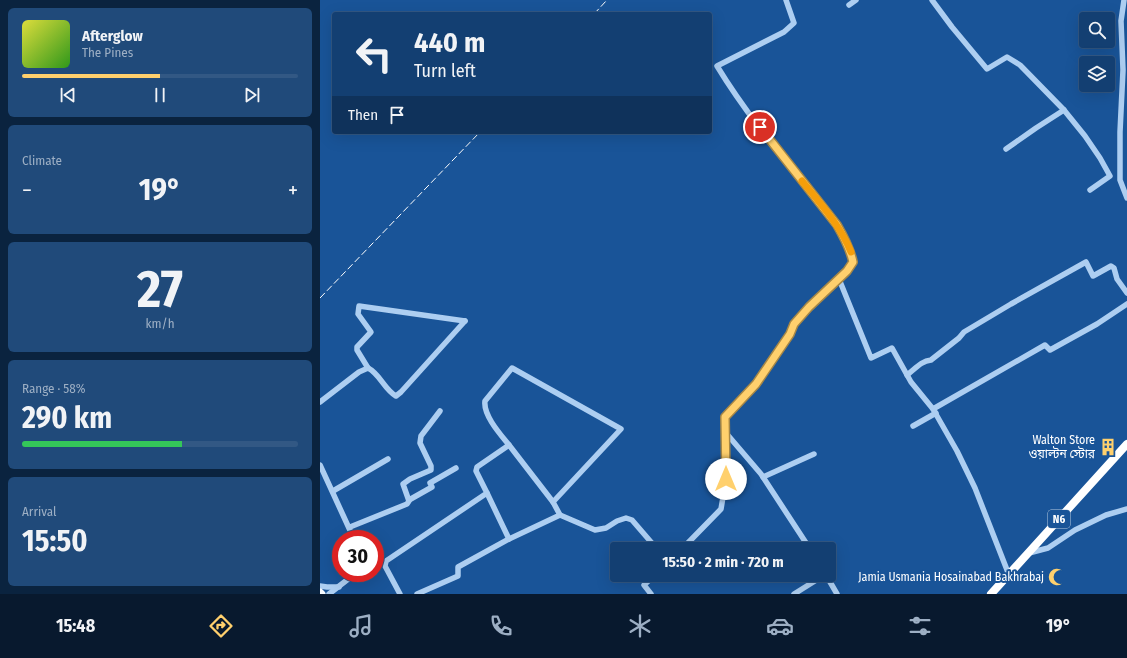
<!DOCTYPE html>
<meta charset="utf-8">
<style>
:root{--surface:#133f72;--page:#204a7a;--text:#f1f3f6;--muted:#9dafc4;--line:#325884;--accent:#ffd06d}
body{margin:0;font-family:"Fira Sans Condensed","Noto Sans Bengali",sans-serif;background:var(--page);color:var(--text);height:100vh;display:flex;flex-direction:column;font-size:15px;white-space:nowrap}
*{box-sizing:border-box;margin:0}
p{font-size:13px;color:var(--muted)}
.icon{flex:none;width:22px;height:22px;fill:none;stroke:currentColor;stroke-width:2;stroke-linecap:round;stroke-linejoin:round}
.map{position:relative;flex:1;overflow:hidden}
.sheet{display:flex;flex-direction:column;gap:8px;padding:8px;background:#0a233f;width:320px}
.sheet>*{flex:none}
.hud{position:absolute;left:12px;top:12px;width:380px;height:122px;border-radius:4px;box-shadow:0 4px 16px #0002,0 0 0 1px var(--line);background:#133f72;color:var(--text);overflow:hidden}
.tools{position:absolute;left:759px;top:12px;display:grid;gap:8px}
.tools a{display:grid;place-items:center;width:36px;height:36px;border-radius:4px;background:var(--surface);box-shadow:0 4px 16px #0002,0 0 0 1px var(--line);font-size:20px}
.speed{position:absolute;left:12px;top:530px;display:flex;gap:8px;font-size:20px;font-weight:700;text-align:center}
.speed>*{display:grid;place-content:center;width:52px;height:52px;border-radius:50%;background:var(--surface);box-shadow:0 4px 16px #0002,0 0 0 1px var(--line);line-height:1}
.speed .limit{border:6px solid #d22;background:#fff;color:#111}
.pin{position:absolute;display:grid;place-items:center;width:34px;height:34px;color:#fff;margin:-17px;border:2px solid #fff;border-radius:50%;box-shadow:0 1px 4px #0007}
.me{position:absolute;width:44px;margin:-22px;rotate:0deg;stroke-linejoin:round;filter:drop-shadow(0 0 3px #0008)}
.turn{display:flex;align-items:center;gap:14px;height:84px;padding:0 16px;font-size:18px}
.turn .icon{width:52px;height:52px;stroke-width:2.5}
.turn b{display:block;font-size:28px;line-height:34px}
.then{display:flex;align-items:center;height:38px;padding:0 16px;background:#0003;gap:8px;font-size:15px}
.big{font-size:30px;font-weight:700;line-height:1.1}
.sheet .widget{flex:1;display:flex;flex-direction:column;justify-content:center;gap:6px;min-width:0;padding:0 14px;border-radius:6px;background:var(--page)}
.sheet .dial{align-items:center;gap:0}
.dial b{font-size:52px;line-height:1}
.song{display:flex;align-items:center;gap:12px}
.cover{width:48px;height:48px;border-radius:6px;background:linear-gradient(135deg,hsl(60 70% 55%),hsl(110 70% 35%))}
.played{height:4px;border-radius:2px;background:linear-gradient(90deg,var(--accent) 50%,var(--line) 50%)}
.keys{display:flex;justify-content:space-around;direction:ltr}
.heat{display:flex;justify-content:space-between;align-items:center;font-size:22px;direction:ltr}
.charge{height:6px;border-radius:3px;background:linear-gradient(90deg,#34c759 58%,var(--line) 0)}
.trip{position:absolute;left:290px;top:542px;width:226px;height:40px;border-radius:4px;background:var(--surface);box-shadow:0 4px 16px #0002,0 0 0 1px var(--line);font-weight:700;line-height:40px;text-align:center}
.tab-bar{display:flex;height:64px;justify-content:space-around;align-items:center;background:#08192e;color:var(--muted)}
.tab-bar .icon{width:28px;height:28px}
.tab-bar .selected{color:var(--accent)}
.tab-bar b{font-size:18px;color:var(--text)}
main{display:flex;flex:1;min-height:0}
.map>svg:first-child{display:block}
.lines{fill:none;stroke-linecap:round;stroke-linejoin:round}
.minor{stroke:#adcef1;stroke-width:5.5}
.major{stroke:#f7faff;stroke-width:7}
.highway{stroke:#fff;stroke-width:8}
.rail{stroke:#fff;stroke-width:1;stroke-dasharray:7 3;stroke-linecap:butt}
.route-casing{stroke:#a68747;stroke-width:10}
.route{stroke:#ffd06d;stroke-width:7}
.slow{stroke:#f59e0b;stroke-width:7}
.labels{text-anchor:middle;stroke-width:4;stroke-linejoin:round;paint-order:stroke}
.shield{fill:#195498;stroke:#bacce0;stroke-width:1}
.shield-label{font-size:11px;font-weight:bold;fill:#fff}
.poi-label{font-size:12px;fill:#fff;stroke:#195498;text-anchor:end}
</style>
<main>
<section class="sheet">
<div class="widget">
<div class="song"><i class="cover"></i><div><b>Afterglow</b><p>The Pines</p></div></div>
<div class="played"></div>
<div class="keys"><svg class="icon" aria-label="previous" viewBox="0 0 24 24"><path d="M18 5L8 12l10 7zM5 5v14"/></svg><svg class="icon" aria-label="pause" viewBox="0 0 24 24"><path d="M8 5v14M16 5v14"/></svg><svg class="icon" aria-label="next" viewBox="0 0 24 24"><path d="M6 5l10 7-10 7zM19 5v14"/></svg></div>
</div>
<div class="widget"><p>Climate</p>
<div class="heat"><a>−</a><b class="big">19°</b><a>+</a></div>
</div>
<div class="widget dial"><b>27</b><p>km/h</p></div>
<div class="widget"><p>Range · 58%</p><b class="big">290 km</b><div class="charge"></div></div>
<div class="widget"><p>Arrival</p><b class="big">15:50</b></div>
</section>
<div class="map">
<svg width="807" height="594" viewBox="0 0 807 594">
<rect width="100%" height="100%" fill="#195498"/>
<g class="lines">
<g class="minor">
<path d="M612,0L632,27L667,69L687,57L700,65L744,110L765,136L780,158L790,176L770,190"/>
<path d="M804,0L801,21L803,70L800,132V180L807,198"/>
<path d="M529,5L536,0"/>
<path d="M686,149L716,128L744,110"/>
<path d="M519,279L551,358L572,348L591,382L613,409"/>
<path d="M48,368L37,350V347L51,332L38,314L39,306L145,321"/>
<path d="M587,375C595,369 601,361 611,360L639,338L644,332L691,304L766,262L773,276L791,266L794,268L797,279L807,293"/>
<path d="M0,402L39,372L48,368C60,374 64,389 76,396L81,392L145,321"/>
<path d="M593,426L616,413"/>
<path d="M406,433L441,474L490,549"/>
<path d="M189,445L233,502"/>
<path d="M0,465L34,539"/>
<path d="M443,477L494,454"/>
<path d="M13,491L68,459"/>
<path d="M167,493L189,539"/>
<path d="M89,500L112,487L110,483L136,468"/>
<path d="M30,527L87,504L89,501L83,484L90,479L111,470V466L100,443L101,436L120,411"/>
<path d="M362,549L401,509L406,479L405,417L436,384L470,334L474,324L489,307L527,271L533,262C530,248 524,237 517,225C476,173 431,122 397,66L464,32L474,23L466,0"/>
<path d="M709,553L728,548L755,530L786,515L807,509"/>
<path d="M506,575L517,594"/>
<path d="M689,575L655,488L637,451L613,409L725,345L730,350L777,324L807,304"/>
<path d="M0,586L7,587H19"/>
<path d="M9,594L36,573"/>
<path d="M80,594L65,566L66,561L167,493L156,471L157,467L189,445C180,434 163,415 165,401L192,368L301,429L233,502L240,515L275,530L286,528L297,521L306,518L312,520L337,549"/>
<path d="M97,594L138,576V567L189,539L240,515"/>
<path d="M331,594L324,585L335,575"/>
<path d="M474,594L498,579L501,575"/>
</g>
<path class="major" d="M0,592L2,594"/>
<path class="highway" d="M671,594L807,444"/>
<g class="rail">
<path d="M274,14L287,0"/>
<path d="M0,298L160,132"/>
</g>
</g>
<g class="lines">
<g class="route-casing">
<path id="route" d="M406,479L405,417L436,384L470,334L474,324L489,307L527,271L533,262C530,248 524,237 517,225L440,127"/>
</g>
<use href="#route" class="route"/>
<path class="slow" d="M482,181C500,203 520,225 531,252"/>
</g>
<defs>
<g id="building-bare" transform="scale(1.38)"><path d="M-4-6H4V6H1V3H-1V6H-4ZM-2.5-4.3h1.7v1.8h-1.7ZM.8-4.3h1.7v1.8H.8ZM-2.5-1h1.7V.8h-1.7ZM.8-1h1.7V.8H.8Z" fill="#ffd06d" stroke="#195498" stroke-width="2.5" paint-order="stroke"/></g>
<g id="mosque-bare" transform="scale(1.38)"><path d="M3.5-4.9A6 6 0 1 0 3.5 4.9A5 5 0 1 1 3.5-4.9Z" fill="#ffd06d" stroke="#195498" stroke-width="2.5" paint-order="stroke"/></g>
</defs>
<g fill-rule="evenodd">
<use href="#building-bare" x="788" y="447"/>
<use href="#mosque-bare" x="737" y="577"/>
</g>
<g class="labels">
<rect class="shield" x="728" y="510" width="22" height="18" rx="3"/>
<g class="shield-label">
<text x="739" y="523">N6</text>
</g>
<g class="poi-label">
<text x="775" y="444">Walton Store<tspan x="775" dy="14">ওয়াল্টন স্টোর</tspan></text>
<text x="724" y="581">Jamia Usmania Hosainabad Bakhrabaj</text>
</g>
</g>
</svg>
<div class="tools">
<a><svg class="icon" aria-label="search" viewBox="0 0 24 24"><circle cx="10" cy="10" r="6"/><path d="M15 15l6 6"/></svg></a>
<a><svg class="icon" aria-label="layers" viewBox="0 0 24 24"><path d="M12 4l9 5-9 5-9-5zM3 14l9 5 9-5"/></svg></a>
</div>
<div class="speed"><div class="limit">30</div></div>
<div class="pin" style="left:440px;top:127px;background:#d93025"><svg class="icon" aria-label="arrive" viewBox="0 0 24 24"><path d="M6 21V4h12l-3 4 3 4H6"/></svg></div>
<svg class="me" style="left:406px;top:479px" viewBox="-20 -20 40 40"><circle r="19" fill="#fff"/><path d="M0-13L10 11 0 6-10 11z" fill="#ffd06d"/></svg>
<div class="trip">15:50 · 2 min · 720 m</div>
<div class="hud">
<div class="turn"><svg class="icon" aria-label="left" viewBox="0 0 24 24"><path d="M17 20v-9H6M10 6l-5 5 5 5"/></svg><div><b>440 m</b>Turn left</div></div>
<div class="then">Then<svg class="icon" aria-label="arrive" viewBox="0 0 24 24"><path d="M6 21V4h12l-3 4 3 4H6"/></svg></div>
</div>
</div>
</main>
<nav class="tab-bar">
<b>15:48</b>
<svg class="icon selected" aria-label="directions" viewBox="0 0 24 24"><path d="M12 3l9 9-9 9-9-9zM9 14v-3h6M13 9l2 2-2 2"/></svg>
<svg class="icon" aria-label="music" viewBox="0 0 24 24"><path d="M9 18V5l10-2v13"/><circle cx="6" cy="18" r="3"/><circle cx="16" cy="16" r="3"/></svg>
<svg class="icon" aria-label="phone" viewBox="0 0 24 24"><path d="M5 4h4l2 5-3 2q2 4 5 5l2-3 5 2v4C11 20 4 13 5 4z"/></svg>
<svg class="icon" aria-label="climate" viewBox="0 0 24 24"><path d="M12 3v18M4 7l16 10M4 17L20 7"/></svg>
<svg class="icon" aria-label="car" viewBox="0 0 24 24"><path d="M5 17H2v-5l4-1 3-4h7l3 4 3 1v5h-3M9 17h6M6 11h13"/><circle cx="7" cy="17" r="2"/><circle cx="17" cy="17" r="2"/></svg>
<svg class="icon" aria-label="filters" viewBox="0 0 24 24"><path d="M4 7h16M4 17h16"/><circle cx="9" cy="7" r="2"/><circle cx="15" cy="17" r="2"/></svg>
<b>19°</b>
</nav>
